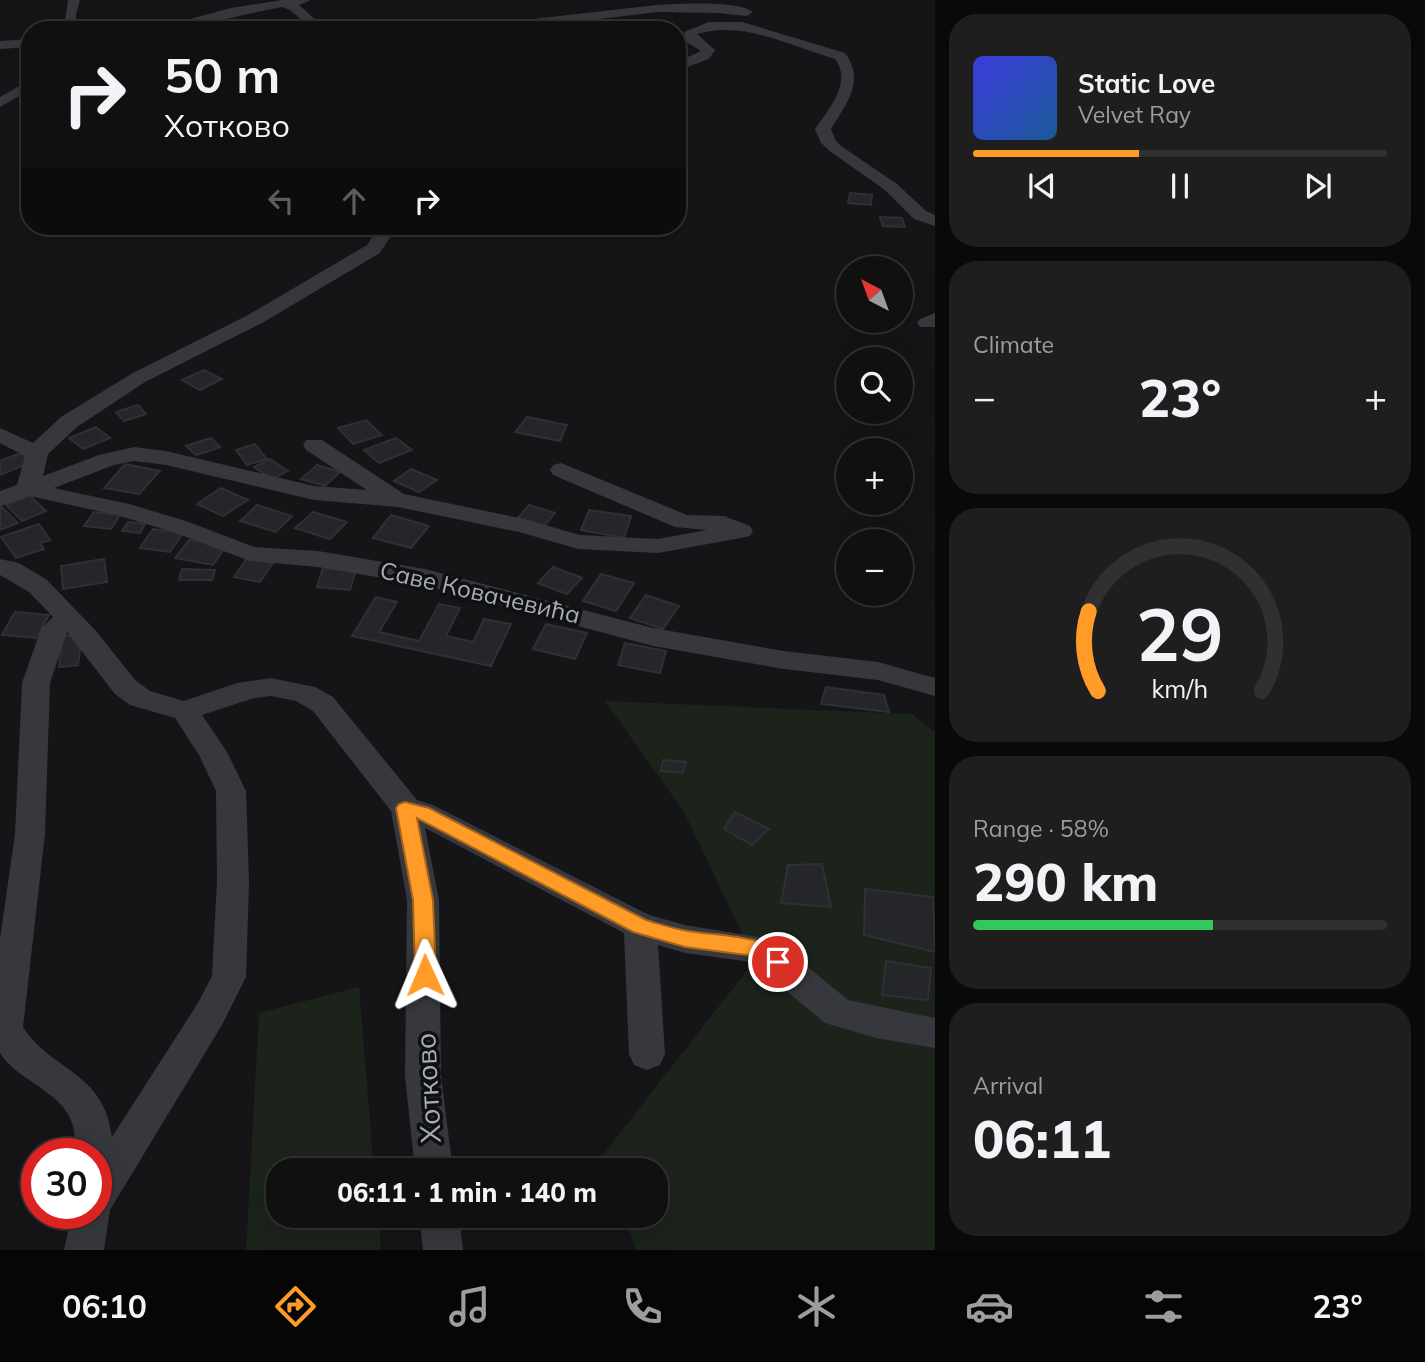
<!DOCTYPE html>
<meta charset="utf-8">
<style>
:root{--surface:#101011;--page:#1e1e1f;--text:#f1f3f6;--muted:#9c9d9f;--line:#303031;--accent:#ff9b26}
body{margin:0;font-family:Mulish,sans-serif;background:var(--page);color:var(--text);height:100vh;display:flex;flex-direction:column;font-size:26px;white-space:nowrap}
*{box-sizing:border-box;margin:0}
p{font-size:23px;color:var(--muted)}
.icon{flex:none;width:38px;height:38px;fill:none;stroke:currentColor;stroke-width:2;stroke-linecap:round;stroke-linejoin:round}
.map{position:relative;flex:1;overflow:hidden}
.sheet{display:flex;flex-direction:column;gap:14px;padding:14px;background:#090909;width:490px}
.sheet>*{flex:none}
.banner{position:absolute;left:21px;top:21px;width:665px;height:214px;border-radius:28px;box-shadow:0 7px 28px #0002,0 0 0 2px var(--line);background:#101011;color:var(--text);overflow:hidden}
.needle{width:46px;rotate:319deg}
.buttons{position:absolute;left:836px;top:256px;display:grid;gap:14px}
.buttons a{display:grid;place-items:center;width:77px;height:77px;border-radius:50%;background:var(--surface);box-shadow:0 7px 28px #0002,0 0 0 2px var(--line);font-size:35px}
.speed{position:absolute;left:21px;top:1138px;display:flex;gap:14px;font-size:35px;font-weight:700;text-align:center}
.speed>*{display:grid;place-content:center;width:91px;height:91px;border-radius:50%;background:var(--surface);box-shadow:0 7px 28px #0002,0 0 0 2px var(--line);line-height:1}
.speed .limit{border:10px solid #d22;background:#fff;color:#111}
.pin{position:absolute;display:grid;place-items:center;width:60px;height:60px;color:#fff;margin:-30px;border:4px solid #fff;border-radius:50%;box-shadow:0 2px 7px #0007}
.me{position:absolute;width:77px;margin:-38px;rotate:359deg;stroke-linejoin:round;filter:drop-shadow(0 0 5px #0008)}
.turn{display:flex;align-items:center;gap:24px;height:147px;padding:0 28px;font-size:32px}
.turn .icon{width:91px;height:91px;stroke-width:2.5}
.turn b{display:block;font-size:49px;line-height:60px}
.lanes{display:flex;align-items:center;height:66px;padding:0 28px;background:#0003;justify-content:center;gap:35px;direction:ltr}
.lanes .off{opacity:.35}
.big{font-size:52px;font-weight:800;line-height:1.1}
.sheet .card{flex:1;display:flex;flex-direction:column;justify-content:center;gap:10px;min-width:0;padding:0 24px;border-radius:28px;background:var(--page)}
.sheet .dial{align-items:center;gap:0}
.dial svg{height:182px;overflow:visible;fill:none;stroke:var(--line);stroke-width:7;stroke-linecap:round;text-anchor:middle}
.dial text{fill:var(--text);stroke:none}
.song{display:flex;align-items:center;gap:21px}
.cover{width:84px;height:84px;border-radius:10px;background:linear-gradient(135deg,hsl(240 70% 55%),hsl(210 70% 35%))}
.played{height:7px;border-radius:4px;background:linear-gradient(90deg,var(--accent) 40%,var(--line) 40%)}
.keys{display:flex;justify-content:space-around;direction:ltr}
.heat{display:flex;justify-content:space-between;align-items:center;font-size:38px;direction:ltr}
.charge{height:10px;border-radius:5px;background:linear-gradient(90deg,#34c759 58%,var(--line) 0)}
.trip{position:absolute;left:266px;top:1158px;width:402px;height:70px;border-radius:28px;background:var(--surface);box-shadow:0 7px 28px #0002,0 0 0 2px var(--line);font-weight:800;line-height:70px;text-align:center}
.tab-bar{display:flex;height:112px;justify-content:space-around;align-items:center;background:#060607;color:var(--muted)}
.tab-bar .icon{width:49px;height:49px}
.tab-bar .on{color:var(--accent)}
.tab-bar b{font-size:32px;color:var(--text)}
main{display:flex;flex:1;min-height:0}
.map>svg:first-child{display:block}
.green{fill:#1b231b}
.building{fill:#252629;stroke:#2f3034;stroke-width:2}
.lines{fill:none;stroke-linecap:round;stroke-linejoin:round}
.minor{fill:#36383d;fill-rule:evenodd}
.route{fill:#ff9b26;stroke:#a66519;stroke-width:2}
.labels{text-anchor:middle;stroke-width:7;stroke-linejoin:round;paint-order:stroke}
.street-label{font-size:24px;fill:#a6aeb9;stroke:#101012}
.near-street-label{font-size:28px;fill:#a6aeb9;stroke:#101012}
</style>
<main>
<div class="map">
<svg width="935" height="1250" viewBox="0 0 935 1250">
<rect width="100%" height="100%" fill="#151517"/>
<g class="green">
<path d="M605,701L912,714L935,732V1250H636L624,1216H656V1171H607L602,1156L755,960L684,812Z"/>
<path d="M359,987L374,1171H278V1216H378L381,1250H246L259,1013Z"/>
</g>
<g class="building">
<path d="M850,193L872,195L871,205L848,203Z"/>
<path d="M880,217L902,218L905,227L883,226Z"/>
<path d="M204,370L222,379L200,390L182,380Z"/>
<path d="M138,405L146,414L124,421L116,412Z"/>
<path d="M527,417L567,425L560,441L515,432Z"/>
<path d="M366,420L382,435L353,444L338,428Z"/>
<path d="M96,427L110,438L83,449L69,438Z"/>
<path d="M211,438L220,447L196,455L186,446Z"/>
<path d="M396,438L412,450L379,463L364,450Z"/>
<path d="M255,444L267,459L247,465L236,450Z"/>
<path d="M21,453L31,462L0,475V461Z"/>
<path d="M270,459L288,471L272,479L254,467Z"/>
<path d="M125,464L160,471L139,494L104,488Z"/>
<path d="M317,465L340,472L325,486L301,479Z"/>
<path d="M411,469L437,480L419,492L394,481Z"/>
<path d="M221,488L248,500L223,516L197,504Z"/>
<path d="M29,495L46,511L22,521L6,505Z"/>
<path d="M257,505L292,516L276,532L240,521Z"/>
<path d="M529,505L555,513L544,526L518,518Z"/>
<path d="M1,506L18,523L0,530V507Z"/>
<path d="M589,510L631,516L624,538L581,530Z"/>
<path d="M94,512L120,515L111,529L84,526Z"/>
<path d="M313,512L347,522L330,539L295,528Z"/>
<path d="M391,515L429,526L411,548L373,538Z"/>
<path d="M128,522L145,524L140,533L122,531Z"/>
<path d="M39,524L50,540L40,543L44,549L16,558L1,537Z"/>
<path d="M153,529L183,533L170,552L140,548Z"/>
<path d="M189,540L226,546L213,565L175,558Z"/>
<path d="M247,558L273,563L260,582L234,577Z"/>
<path d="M104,559L107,582L63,589L61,566Z"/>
<path d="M553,567L582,578L567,594L538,583Z"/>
<path d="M323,568L356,570L350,590L317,587Z"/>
<path d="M182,569L215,570L212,580H179Z"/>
<path d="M601,574L634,583L616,611L583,601Z"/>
<path d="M646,595L679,606L663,629L630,618Z"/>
<path d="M376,597L397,602L379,632L419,641L439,604L460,608L446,636L473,642L484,619L511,624L491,666L352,636Z"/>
<path d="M15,612L49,615L36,638L2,635Z"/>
<path d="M546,624L587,633L575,659L533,649Z"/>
<path d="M82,635L78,665L59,667L63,636Z"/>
<path d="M625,643L666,651L660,673L618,665Z"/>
<path d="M826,687L884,695L889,712L821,704Z"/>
<path d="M663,760L686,762L683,773L661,771Z"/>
<path d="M735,812L769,829L752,845L724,829Z"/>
<path d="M822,864L831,907L781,903L788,865Z"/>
<path d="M865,889L933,897L935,952L864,935Z"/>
<path d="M886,961L931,968L928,1000L882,995Z"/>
</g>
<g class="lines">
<g class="minor">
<path d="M68,0H80L76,14V30H64Z"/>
<path d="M282,0H311L299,5L327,30H313L290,10L282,7C237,15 194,30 149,30L231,8Z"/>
<path d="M657,5C679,4 737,0 753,12L747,16L717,13L657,12L508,30H420L436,25L497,23Z"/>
<path d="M709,22H742L845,53C866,81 846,104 831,129L836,141L841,146L897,184L926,211L935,215V226L914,219L885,190L831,152L821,143L815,129C828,110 853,82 835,59C792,46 742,20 697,34L715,50L709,59L677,71V62L701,51L686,42L684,32Z"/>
<path d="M30,39V47L0,49V41Z"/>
<path d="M30,80V90L0,107V97Z"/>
<path d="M380,226H397L380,253L262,323L145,382L77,427L48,454L43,476L99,455L134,447L166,451L314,486L367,490L306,450L303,445L306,440H322L404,494L524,519L580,535L658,539L707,530L675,527L553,475L550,470L553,465L561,463L687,515L724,516L750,526L753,531L750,536L741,538L658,553L578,549L519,532L398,507L314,500L166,465L134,461L114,465L54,488L129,504L186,521L254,547L318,551L425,569L653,628L784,651L878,662L935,678V696L878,680L784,669L653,646L424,585L318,567L250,561L170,531L116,515L30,496L0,506V491L17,485L25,456L0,443V428L33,443L61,417L131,374L248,315L367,245Z"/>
<path d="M935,313V327H920L917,323L920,319Z"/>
<path d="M0,559L19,563L47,580L97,632L135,680L150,691L184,701L237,683L271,678L315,687L333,697L417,800L433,805L649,915L685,925L770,939L790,952L848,1000L935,1018V1048L876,1038L825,1023L751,962L685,953L658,945L665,1054L660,1065L647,1070L634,1065L629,1054L624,933L425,828L439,900L441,1076L453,1171H415L405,1076L407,900L391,811L313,711L296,701L271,696L254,698L202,715L227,752L246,791L249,881L246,977L222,1025L110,1210L104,1250H64L72,1213H96V1153H76C75,1144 75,1134 73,1126C64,1091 18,1082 0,1053V939L15,834L22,683L41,629L53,617L29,592L0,575ZM67,632L115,694L130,705L175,718L199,755L216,791L217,881L212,976L198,1003L112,1137C104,1071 52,1072 23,1027L45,834L50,683Z"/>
<path d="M419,1216H459L463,1250H423Z"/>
</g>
</g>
<path class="route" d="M405,802L429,808L646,920C660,924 674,929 688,931C716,936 774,934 788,962L785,968L778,970L754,956L685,947L633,932L417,818L433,900L436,975L433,981L425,984L418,981L415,975L413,900L396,808L399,804Z"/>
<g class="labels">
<g class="street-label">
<text transform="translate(480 593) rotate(13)" y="8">Саве Ковачевића</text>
</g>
<g class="near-street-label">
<text transform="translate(428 1088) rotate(-93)" y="10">Хотково</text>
</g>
</g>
</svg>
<div class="buttons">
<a><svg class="needle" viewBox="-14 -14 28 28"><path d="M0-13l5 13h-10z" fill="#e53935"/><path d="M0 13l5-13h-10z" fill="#9c9d9f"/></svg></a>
<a><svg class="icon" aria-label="search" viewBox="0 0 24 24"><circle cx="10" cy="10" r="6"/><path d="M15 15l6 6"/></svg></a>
<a>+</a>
<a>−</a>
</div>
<div class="speed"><div class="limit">30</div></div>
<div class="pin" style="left:778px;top:962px;background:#d93025"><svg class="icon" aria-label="arrive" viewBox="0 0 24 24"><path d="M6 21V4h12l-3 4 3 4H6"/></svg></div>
<svg class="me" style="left:425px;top:975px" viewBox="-20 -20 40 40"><path d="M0-17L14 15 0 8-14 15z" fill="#ff9b26" stroke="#fff" stroke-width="4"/></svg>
<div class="trip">06:11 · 1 min · 140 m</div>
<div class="banner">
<div class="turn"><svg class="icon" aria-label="right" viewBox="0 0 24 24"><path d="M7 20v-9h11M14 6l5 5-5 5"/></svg><div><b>50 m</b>Хотково</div></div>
<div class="lanes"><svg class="icon off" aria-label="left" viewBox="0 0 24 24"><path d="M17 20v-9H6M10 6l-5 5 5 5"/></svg><svg class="icon off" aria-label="ahead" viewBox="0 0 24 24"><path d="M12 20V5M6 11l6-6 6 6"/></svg><svg class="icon" aria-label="right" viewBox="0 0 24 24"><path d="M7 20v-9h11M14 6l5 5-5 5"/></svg></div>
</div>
</div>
<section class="sheet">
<div class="card">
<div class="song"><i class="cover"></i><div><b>Static Love</b><p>Velvet Ray</p></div></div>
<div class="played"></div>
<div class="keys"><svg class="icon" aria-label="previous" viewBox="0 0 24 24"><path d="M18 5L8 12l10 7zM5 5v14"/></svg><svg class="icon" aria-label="pause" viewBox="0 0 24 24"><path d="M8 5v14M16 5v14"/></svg><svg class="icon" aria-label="next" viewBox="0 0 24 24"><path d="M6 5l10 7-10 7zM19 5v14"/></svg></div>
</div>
<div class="card"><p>Climate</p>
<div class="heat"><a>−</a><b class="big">23°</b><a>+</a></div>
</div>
<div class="card dial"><svg viewBox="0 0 100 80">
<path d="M14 69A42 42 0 1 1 86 69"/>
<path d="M14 69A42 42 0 0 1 10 34" stroke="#ff9b26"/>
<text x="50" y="56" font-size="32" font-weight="700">29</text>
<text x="50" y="72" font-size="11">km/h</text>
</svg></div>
<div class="card"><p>Range · 58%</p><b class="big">290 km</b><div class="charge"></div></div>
<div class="card"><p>Arrival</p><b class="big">06:11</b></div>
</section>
</main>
<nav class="tab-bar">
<b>06:10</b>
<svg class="icon on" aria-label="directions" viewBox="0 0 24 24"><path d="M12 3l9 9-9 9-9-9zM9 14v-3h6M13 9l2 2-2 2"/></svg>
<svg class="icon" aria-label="music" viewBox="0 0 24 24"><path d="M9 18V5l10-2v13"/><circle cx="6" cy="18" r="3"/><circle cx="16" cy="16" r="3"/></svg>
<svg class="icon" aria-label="phone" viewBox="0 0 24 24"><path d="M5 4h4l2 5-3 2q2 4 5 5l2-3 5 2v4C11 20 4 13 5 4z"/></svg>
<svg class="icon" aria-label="climate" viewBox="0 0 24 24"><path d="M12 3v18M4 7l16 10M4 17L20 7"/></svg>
<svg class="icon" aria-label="car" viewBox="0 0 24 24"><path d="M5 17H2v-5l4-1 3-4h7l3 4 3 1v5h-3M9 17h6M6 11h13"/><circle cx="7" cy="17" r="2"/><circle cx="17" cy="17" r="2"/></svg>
<svg class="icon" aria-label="filters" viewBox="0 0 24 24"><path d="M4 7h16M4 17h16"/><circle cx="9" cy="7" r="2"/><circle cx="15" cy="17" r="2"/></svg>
<b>23°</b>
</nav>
